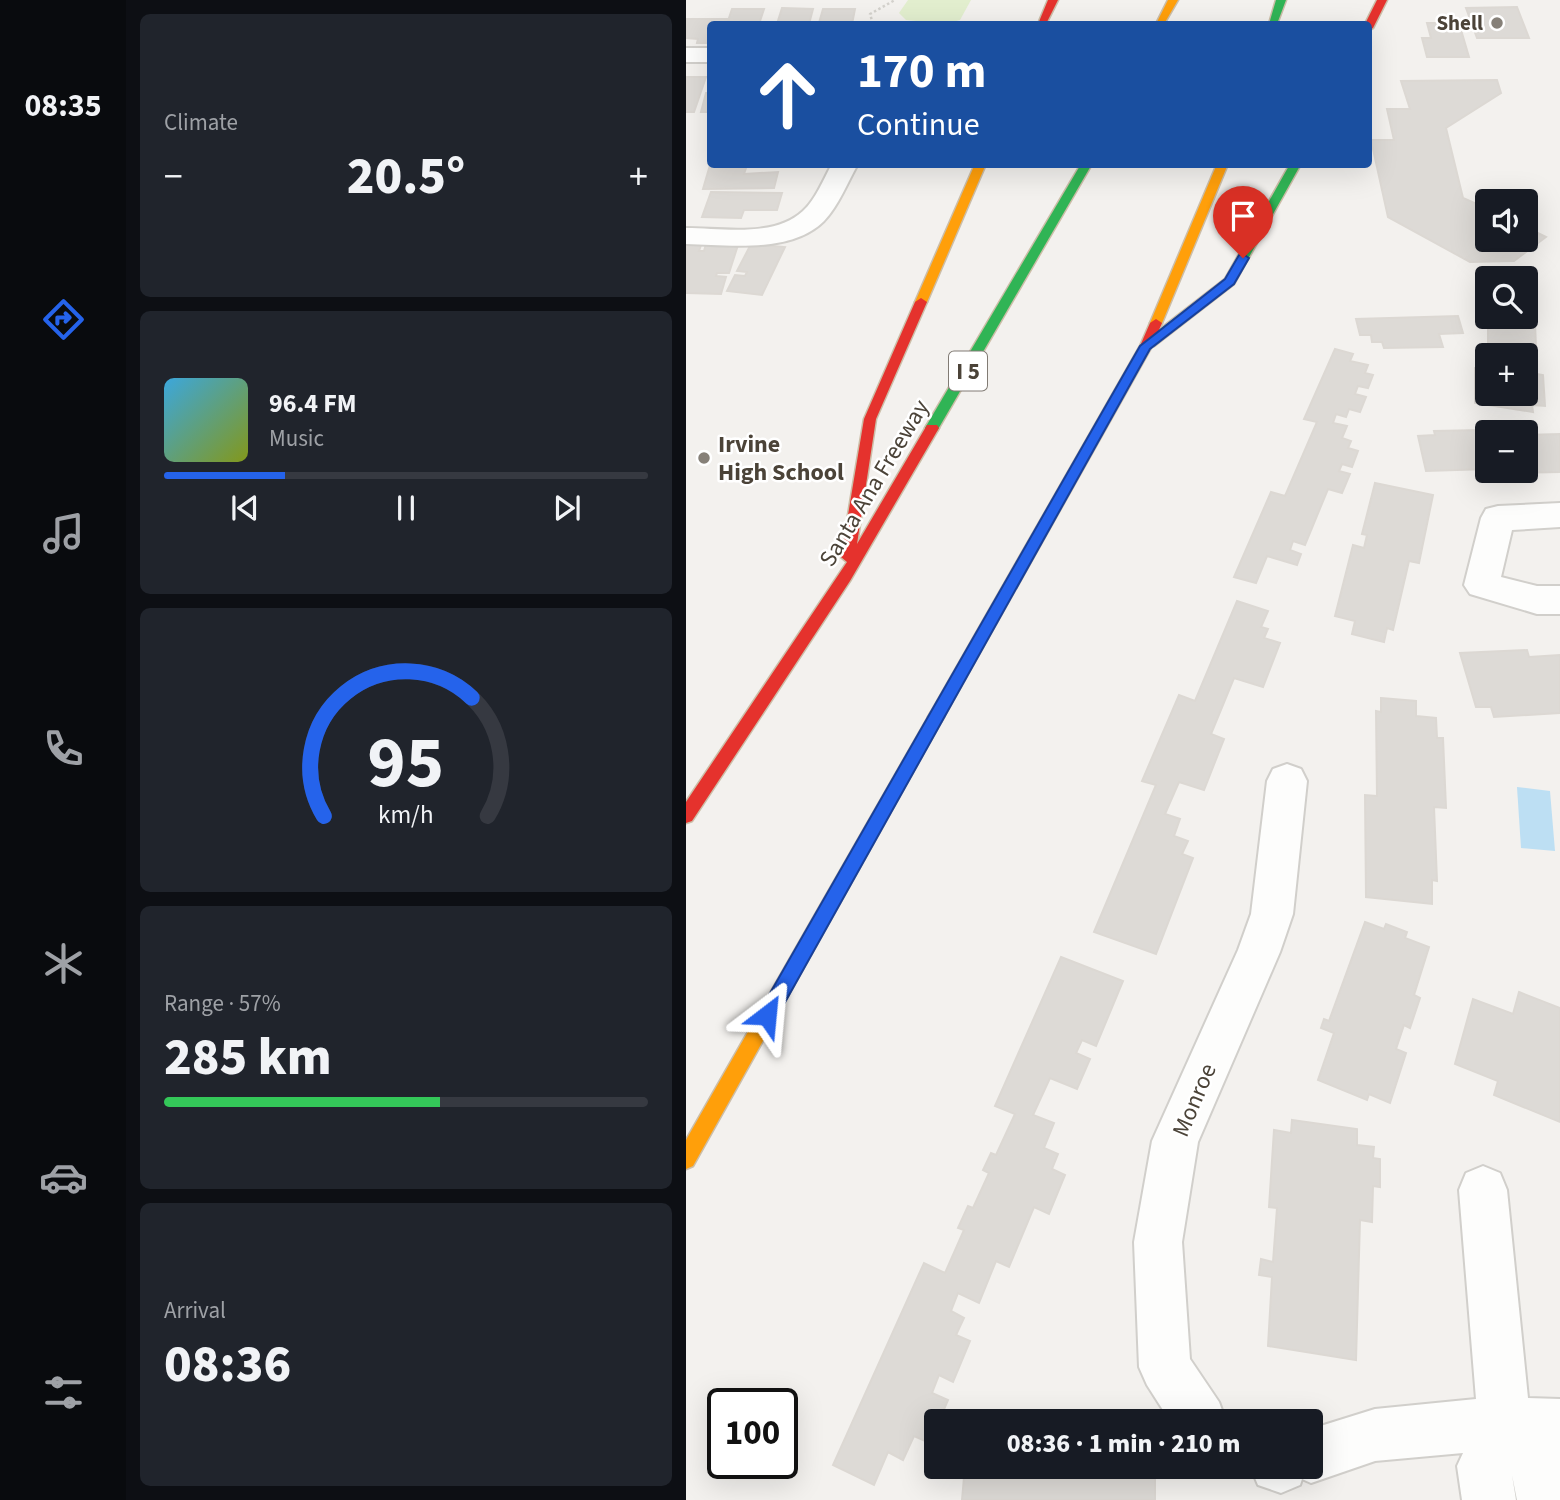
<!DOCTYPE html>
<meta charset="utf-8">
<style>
:root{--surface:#171b24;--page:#20242c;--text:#f1f3f6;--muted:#9ea1a6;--line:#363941;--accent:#2563eb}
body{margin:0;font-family:"Source Sans 3",sans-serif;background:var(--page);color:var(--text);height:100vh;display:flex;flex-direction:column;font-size:26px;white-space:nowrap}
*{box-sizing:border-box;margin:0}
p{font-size:23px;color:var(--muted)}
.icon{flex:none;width:38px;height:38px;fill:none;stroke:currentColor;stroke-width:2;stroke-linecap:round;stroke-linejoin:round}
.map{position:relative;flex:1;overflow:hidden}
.drawer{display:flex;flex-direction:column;gap:14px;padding:14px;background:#0d0f14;width:560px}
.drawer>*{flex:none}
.guide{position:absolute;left:21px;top:21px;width:665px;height:147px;border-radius:7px;box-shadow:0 7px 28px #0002;background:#1a4fa0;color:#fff;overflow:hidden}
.fabs{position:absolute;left:789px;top:189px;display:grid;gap:14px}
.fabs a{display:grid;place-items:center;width:63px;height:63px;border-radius:7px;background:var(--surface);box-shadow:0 7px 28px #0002;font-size:35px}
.speed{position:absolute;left:21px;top:1388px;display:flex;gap:14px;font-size:35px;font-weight:700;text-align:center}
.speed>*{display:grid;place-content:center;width:91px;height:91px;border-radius:50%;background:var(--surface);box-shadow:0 7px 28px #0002;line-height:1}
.speed .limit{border:4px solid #111;border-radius:10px;background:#fff;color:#111}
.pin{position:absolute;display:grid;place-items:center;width:60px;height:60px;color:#fff;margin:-72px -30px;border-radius:50% 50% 50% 0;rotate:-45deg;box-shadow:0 0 7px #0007}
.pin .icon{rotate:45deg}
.me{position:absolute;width:77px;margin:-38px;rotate:29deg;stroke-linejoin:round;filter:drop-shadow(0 0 5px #0008)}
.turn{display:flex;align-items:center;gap:24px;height:147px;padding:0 35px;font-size:32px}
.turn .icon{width:91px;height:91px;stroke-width:2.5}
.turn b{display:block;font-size:49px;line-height:60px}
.big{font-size:52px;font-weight:800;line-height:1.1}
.drawer .card{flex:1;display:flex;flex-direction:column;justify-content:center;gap:10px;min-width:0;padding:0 24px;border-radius:10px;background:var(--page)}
.drawer .dial{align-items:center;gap:0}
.dial svg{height:182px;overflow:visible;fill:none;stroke:var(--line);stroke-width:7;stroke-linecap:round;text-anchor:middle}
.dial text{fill:var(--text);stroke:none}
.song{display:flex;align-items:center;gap:21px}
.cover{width:84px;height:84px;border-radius:10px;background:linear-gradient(135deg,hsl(200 70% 55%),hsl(70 70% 35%))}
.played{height:7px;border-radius:4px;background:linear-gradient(90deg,var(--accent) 25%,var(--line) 25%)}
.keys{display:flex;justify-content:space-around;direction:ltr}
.heat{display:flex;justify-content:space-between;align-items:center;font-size:38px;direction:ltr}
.charge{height:10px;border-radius:5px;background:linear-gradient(90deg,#34c759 57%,var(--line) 0)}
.trip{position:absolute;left:238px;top:1409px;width:399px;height:70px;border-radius:7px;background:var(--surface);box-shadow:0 7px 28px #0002;font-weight:800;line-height:70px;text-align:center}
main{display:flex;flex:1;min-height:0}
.tabs{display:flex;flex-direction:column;width:126px;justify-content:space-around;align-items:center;background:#090b0e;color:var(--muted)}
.tabs .icon{width:49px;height:49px}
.tabs .active{color:var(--accent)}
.tabs b{font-size:32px;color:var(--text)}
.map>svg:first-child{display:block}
.green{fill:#e2eece}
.water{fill:#bddff3}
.building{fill:#dddad6;stroke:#dcd8d3;stroke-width:2}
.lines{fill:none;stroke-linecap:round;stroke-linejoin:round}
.street-casing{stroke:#d1cfcb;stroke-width:4}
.fast-casing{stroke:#ccbea8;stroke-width:3}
.slow-casing{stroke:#ccbea8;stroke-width:3}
.jam-casing{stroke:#ccbea8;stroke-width:3}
.path{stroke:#d3d1cc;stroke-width:2.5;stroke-dasharray:2.5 2.5;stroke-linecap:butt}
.street{fill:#fdfdfc;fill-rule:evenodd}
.fast{fill:#30b455;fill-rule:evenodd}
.slow{fill:#ff9f0a;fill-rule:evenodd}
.jam{fill:#e5322d;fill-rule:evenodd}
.route{fill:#2563eb;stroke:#184099;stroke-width:2}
.poi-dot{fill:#868078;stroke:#fff;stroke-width:2.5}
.labels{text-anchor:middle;stroke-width:5;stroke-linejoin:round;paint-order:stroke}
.far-poi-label{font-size:21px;font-weight:bold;fill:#4b4338;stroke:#fff;text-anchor:end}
.shield{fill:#fff;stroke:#817b74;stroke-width:2}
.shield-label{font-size:23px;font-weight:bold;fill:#4b4338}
.poi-label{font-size:24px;font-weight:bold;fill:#4b4338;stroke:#fff;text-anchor:start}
.street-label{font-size:24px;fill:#4b4338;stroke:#fff}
</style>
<main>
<nav class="tabs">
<b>08:35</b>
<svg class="icon active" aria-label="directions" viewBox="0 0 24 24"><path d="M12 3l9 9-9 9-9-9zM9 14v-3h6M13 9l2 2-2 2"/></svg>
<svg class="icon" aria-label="music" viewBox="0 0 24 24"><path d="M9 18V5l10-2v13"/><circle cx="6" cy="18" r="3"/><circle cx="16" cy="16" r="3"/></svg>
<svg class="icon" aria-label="phone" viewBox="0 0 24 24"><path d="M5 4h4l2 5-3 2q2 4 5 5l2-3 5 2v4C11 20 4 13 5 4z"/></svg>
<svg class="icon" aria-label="climate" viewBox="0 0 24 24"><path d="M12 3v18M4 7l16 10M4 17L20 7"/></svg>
<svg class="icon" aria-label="car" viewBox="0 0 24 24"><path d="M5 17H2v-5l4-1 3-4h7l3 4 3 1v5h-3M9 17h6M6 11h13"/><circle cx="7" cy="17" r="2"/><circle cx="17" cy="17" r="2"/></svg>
<svg class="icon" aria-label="filters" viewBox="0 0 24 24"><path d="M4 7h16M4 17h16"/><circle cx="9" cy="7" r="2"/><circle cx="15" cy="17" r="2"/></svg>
</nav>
<section class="drawer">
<div class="card"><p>Climate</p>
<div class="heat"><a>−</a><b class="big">20.5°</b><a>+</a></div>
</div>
<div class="card">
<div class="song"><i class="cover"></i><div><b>96.4 FM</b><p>Music</p></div></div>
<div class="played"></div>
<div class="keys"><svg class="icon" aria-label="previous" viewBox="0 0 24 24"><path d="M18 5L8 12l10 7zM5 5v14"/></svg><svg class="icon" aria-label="pause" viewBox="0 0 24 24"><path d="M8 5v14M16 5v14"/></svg><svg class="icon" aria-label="next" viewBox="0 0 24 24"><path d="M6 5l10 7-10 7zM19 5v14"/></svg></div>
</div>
<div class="card dial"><svg viewBox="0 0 100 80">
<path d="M14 69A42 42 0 1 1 86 69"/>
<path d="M14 69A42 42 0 0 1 79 17" stroke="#2563eb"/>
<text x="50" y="56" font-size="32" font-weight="700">95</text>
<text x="50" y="72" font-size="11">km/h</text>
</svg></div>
<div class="card"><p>Range · 57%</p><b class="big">285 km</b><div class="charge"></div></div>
<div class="card"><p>Arrival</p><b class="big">08:36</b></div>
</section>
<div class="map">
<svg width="874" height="1500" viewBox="0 0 874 1500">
<rect width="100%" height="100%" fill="#f3f1ee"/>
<path class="green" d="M222,0H285L274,20L260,24L220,20L213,13Z"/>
<path class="water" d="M831,787L864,791L869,851L835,848Z"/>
<g class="building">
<path d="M831,7L843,38H791L780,8Z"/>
<path d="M96,8L127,9L123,24H91Z"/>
<path d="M46,9H78L73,24H41Z"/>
<path d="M137,9H169L166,24H123L133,23Z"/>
<path d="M0,19H43L41,24H24V43H11L12,39L0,38Z"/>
<path d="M741,23H773L783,57H741L736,38H745Z"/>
<path d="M0,77H20L8,112H0Z"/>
<path d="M811,80L815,93L760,128L777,198L802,209V240H840V227L860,237L828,261L784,262L702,217L685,140H708L701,109H724L715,81Z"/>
<path d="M20,93H24V112H15Z"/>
<path d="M24,165H61L58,174L92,172L88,188L17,189Z"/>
<path d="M25,192L96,193L91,210H58L55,218L16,217Z"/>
<path d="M20,244L52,245L43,273H31L30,276L40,277L35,294L0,293V245H15L13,251H18Z"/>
<path d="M65,244L99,247L76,295L41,291L49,275L59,276L61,272L51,271Z"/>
<path d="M772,316L777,333L753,334L757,347L698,348L696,342H686L685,335H674L670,319Z"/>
<path d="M802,317L849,322L851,374L857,375L859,406L846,405L847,412L789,403V368L801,369L802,360V394H840V355H802Z"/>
<path d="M649,349L667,354L664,361L682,365L679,373L687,375L682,388L672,386L669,394L680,397L674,412L663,409L660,417L650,414L647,423L661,426L656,438L665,441L662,448L672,451L666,467L656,464L653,471L664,474L656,493L642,489L619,545L607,541L604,550L615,554L611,565L581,556L570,583L548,577L585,492L599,496L631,422L618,419Z"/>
<path d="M796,430L797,434H802V469L740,471L732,436L749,435L748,431Z"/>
<path d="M874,434V472L827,473L826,471H840V435Z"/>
<path d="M689,483L747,495L733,563L723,561L707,630L701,628L698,642L666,634L669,621L649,616L667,545L678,548L681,535L676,534Z"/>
<path d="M551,601L582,611L575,627L582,629L578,638L594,643L577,687L548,678L525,734L538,739L518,790L493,782L479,814L494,819L488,836L502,841L496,854L507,858L470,954L408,932L470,785L456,781L493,695L509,701Z"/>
<path d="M841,650L843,657L874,655V713L808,717L805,707H790L774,653Z"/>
<path d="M695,698L730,701V716L750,718L751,738H757L760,808L748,807L751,881L746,880V904L680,897L679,795L691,796L690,711L695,712Z"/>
<path d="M679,922L698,929L700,924L721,932L719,938L743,947L728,995L734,998L724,1028L718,1025L710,1049L720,1053L704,1103L683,1094L681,1100L632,1080L648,1033L635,1028L638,1019L643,1021Z"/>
<path d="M375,957L437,981L410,1046L396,1040L390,1053L404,1059L391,1089L364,1078L347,1115L368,1123L358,1148L372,1154L366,1169L379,1175L363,1214L348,1207L323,1267L310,1261L293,1303L272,1293L265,1311L278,1318L270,1335L284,1341L267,1382L253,1375L246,1393L262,1400L253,1421H250L244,1443L228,1436L217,1460L202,1452L188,1485L147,1465L238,1263L259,1273L278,1230L272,1228L282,1206L287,1208L303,1173L297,1170L305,1153L310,1155L329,1114L309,1106Z"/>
<path d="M833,992L874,1008V1122L808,1095L812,1081L769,1064L787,999L827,1014Z"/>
<path d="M606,1120L671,1129V1145L688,1147L687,1158L694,1159V1187L687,1186L686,1222L674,1220L670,1360L582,1346L586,1277L573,1275L575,1259L587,1262L591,1208L583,1207L588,1130L605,1133Z"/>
<path d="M324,1410L363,1412L362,1421H323Z"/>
<path d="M380,1413L420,1415V1421H380Z"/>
<path d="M279,1466H469V1500H276Z"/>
</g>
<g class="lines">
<g class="street-casing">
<g id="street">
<rect x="0" y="48" width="24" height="14"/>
<path d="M146,164H172C161,183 153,205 138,221C105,254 42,245 0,244V228C36,228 88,238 117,211C130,199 137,180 146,164Z"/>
<path d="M874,503V527L826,530L815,577L851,586H874V614H851L784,594L778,585L795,518L800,509L812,506Z"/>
<path d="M601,764L615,769L621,781L607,914L594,952L512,1142L496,1242L504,1359L533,1402L540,1421H484L461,1385L453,1367L448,1242L466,1141L552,950L565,914L581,781L587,769Z"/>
<path d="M797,1166L814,1173L821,1190L842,1398L874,1399V1500H831L826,1475L830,1500H776L771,1466L777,1453L689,1461L625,1483L616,1479L614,1485L595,1493L572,1485L564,1466H625V1429L689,1409L790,1399L773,1190L780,1173Z"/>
</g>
</g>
<g class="fast-casing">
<g id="fast">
<path d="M590,0H600L591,24H583Z"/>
<path d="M395,164H406L251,431H241L239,428Z"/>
<path d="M604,164H615L548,284L468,346H460V340L539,279Z"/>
</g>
</g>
<g class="slow-casing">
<g id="slow">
<path d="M482,0H492L478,24H470Z"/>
<path d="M289,164H300L241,302L235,306L231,305L229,302Z"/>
<path d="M531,164H542L476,323L474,326H466L464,323Z"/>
<path d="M250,711L255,712L258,717L255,722L7,1166L0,1169V1140L245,712Z"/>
</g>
</g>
<g class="jam-casing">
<g id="jam">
<path d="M362,0H372L360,24H352Z"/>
<path d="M691,0H701L687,28L682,31V24H679Z"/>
<path d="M235,298L241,302L190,419L171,544L241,425H251L253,428L164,581L6,821L0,823V802L161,562L155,557L178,419L229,302Z"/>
<path d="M470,319L476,323L466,346L255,722H245L242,717L245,712L454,346L464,323Z"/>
</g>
</g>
<path class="path" d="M187,24L184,14L209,0"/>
<use href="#street" class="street"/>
<use href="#fast" class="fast"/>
<use href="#slow" class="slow"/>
<use href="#jam" class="jam"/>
</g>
<path class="route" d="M557,254L563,258L548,284L464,349L88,1022L81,1024L75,1022L72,1015L75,1009L454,346L539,279L553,255Z"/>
<g class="poi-dot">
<circle cx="811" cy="23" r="7"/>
<circle cx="18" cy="458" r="7"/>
</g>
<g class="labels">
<g class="far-poi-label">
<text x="797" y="30">Shell</text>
</g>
<rect class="shield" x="263" y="351.5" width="38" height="39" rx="5"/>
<g class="shield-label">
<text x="282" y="379">I 5</text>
</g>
<g class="poi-label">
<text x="32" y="452">Irvine<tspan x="32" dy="28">High School</tspan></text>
</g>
<g class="street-label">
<text transform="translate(188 483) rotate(-59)" y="8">Santa Ana Freeway</text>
<text transform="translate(508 1100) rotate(-67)" y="8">Monroe</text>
</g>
</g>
</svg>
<div class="fabs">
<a><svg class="icon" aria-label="sound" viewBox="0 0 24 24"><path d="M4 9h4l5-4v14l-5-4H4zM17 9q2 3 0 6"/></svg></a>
<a><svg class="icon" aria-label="search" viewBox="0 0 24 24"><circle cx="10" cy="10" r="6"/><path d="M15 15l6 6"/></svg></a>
<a>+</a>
<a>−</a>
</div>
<div class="speed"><div class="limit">100</div></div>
<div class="pin" style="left:557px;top:258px;background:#d93025"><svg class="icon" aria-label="arrive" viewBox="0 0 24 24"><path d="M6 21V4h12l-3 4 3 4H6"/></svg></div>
<svg class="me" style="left:81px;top:1015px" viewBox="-20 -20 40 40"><path d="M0-17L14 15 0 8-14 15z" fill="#2563eb" stroke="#fff" stroke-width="4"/></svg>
<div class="trip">08:36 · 1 min · 210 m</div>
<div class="guide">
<div class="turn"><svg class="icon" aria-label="ahead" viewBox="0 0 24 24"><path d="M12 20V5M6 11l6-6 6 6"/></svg><div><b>170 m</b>Continue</div></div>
</div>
</div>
</main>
